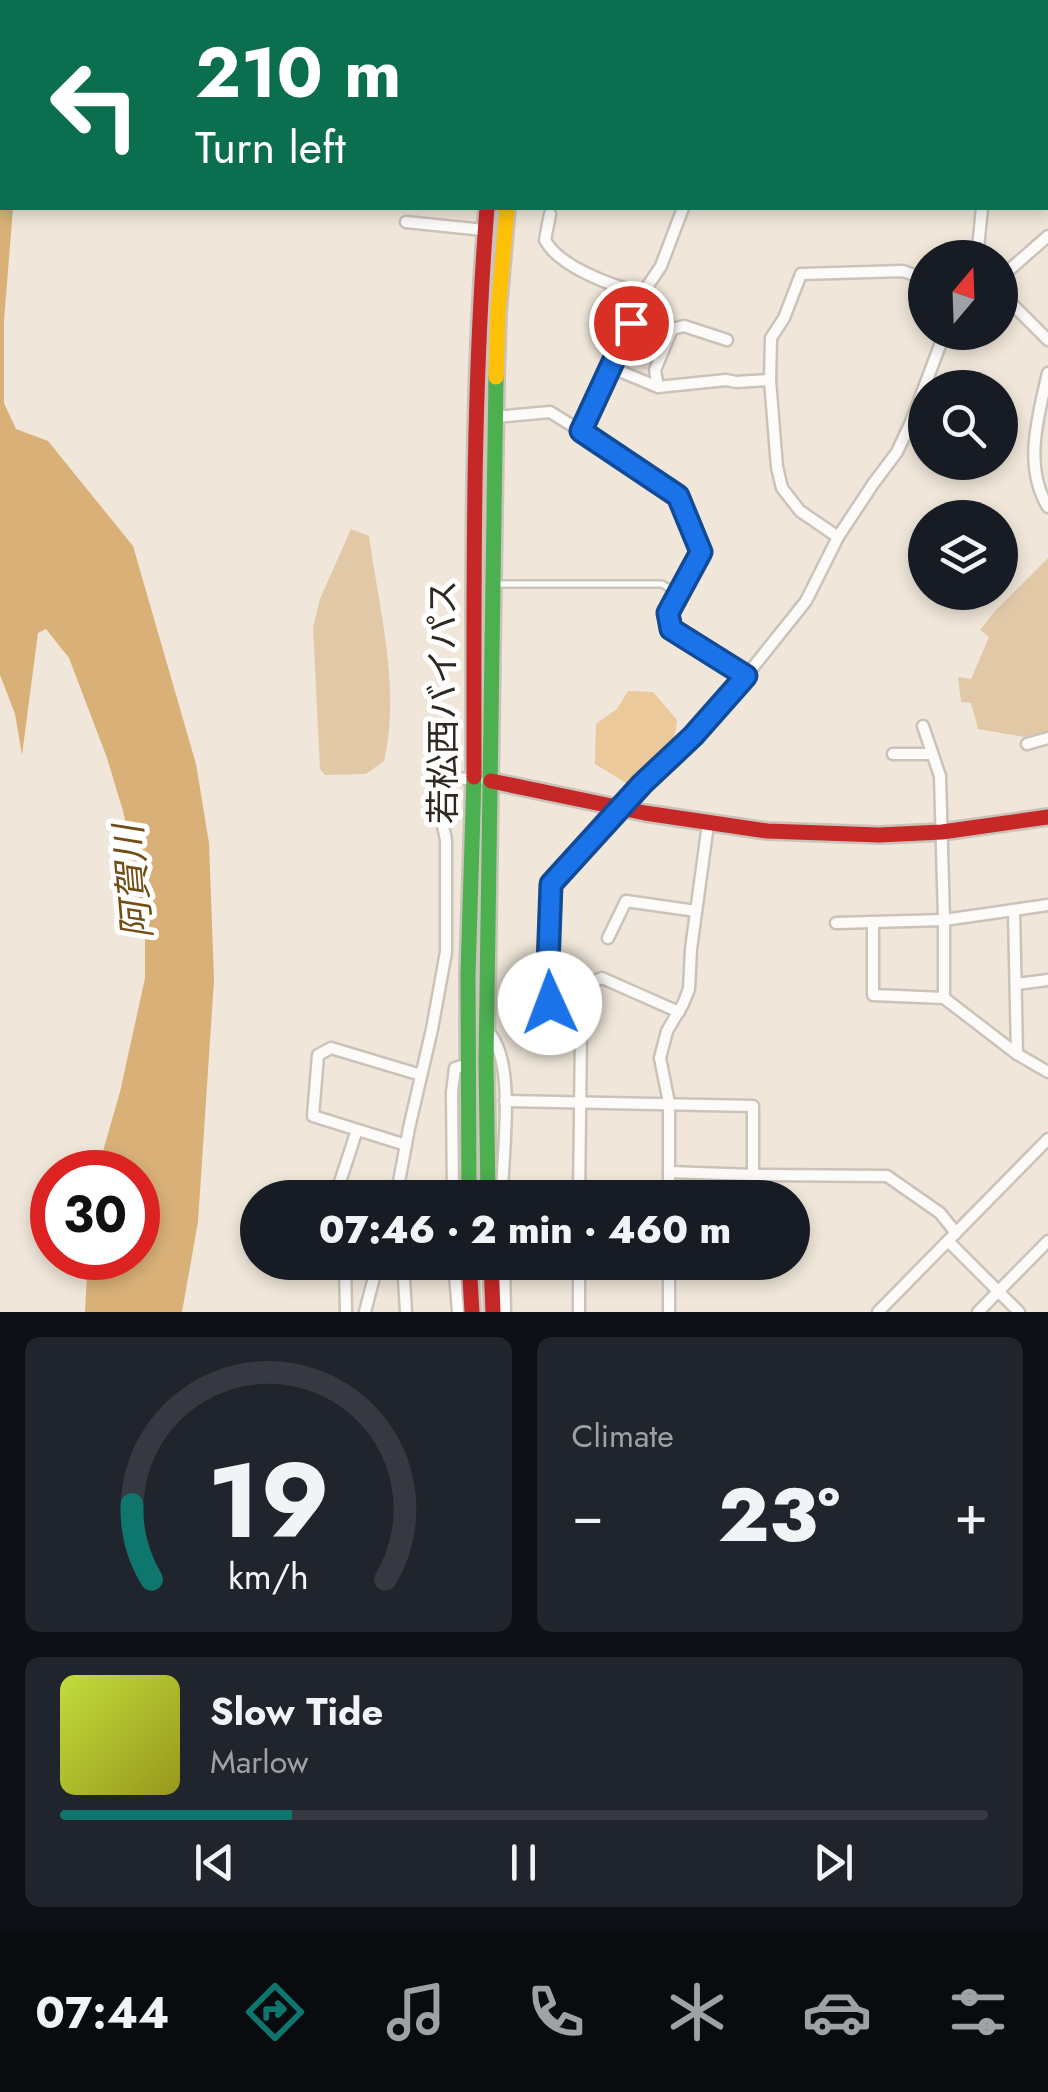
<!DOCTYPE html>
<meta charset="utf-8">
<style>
:root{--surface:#171b24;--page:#20242c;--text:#f1f3f6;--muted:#9ea1a6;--line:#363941;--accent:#0f766e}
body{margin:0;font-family:Jost,"Noto Sans JP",sans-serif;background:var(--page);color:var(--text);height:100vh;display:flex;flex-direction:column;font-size:38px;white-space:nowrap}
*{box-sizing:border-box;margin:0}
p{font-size:32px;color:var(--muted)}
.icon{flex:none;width:55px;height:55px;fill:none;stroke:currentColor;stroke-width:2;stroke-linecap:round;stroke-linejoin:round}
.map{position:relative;height:1312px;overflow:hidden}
.sheet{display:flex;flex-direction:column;gap:25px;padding:25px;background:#0d0f14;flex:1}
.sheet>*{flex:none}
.guide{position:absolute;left:0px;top:0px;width:1050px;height:210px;box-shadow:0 5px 15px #0003;background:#0b6e4f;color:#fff;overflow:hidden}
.needle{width:65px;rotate:19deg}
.buttons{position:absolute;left:908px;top:240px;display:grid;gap:20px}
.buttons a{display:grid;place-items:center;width:110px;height:110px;border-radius:50%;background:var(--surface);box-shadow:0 5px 15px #0003;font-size:50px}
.speed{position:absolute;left:30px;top:1150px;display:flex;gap:20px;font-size:50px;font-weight:700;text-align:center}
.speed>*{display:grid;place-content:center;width:130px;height:130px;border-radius:50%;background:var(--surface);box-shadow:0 5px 15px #0003;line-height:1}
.speed .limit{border:15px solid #d22;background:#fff;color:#111}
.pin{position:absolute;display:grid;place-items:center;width:85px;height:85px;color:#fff;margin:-42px;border:5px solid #fff;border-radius:50%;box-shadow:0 2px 10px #0007}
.me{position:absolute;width:110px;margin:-55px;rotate:358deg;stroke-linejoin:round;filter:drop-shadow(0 0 8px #0008)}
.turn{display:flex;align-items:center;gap:35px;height:210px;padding:0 30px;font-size:45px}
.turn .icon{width:130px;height:130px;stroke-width:2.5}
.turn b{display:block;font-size:70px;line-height:85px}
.big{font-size:75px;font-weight:800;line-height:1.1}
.sheet .widget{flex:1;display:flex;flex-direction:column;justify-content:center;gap:15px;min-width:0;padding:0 35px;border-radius:15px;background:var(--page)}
.sheet .dial{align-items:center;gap:0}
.dial svg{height:260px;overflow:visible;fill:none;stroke:var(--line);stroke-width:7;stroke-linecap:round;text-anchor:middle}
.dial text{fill:var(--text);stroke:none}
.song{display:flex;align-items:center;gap:30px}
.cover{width:120px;height:120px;border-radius:15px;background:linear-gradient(135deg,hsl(70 70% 55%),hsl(60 70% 35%))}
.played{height:10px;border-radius:5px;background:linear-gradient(90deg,var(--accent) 25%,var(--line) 25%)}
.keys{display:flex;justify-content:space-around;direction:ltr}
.heat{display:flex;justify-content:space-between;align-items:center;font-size:55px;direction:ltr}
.sheet .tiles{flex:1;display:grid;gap:25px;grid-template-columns:1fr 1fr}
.widget:last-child{grid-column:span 2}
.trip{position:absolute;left:240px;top:1180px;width:570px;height:100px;border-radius:50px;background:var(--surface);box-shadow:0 5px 15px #0003;font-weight:800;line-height:100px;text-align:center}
.dock{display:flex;height:160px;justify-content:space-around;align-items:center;background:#090b0e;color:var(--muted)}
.dock .icon{width:70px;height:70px}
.dock .current{color:var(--accent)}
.dock b{font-size:45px;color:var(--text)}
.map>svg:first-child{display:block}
.green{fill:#e1c9a8}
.forest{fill:#ebc99a}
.water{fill:#d9b178}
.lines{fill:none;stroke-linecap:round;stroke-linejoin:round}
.lane-casing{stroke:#cbc3b9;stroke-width:10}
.street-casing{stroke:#cbc3b9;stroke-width:15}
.fast-casing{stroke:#cbc3b9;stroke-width:20}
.slow-casing{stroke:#cbc3b9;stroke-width:20}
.jam-casing{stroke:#cbc3b9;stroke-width:20}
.lane{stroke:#fdfbf9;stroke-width:5}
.street{stroke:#fdfbf9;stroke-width:10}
.fast{stroke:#4caf50;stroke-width:15}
.slow{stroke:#ffc107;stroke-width:15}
.jam{stroke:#c62828;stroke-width:15}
.route-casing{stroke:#114b97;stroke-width:25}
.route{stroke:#1a73e8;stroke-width:18}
.labels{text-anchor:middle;stroke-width:10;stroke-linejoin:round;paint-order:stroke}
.street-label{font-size:35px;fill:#302920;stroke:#fff}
.water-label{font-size:38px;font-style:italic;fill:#724e15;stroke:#fff}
</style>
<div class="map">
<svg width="1048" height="1312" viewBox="0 0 1048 1312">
<rect width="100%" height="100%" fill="#f0e7da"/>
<g class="green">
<path d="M351,529L369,536C379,609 401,688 384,761L366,774L325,775L320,769L313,627L320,599Z"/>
<path d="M1048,558V731L1024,737L978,729L971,703L961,702L958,677L971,679L989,637L980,630L995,611Z"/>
</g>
<path class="forest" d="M628,691L653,692L677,720C675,749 662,755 639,769L635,783L628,784L595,764V760L596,724L617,709Z"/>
<path class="water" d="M0,0H24V2H2V208H13L4,321V403L16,429L48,441L133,546L196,764L209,843L214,980L198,1222L182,1312H85L88,1258H138V1172H97L120,1092L145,978V937L136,873L123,811L107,758L69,658L46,629L38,633L22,755L15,714L0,675Z"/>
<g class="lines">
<g class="lane-casing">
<path id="lane" d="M496,584H662L677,593"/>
</g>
<g class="street-casing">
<g id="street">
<path d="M484,0L486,2"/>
<path d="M813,0L814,2"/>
<path d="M721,2L722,0"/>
<path d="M550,214L545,240C559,267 614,287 643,293"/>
<path d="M406,222L484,230"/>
<path d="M977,258L982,208"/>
<path d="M1000,278L1048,236"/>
<path d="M1000,292L1048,340"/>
<path d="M612,368L658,387L726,380L736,382L770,380"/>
<path d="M1048,373C1038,416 1023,467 1048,507"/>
<path d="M658,387L655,370L672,329L684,326L727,340"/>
<path d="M496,417L550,412L581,431L678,496L701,552L668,613L671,629L746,676"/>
<path d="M581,431L619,353L643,293L661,266L683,208"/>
<path d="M838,537L800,511L782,488L777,467L770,380L771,338L784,318L801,274L903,271L925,279"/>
<path d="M923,726L940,776L944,920V998"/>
<path d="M1027,744L1048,738"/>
<path d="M893,754H932"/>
<path d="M1014,911L1017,1054"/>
<path d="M836,923L944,920L1048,905"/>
<path d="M873,923V995L944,998L1017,1054L1048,1072"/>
<path d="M608,938L626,901L696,911"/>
<path d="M1017,984L1048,980"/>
<path d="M570,1020L587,984L602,978L679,1012"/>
<path d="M491,1035C516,1068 502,1155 502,1198"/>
<path d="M505,1101L753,1106V1175"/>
<path d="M406,1145L313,1116L318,1055L331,1048L421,1075"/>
<path d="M669,1172L753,1175L887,1176L940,1213L956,1233"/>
<path d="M341,1198L339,1185L357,1130"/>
<path d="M396,1198L409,1128L432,1029L446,952V840L438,801L440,785L448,779L457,778L478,780"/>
<path d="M453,1198L452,1092L455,1068L469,1064"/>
<path d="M579,1198L581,1031C573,1020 558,1017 552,1005C543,987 550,908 551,884L642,784L693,736L746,676L806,601L838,537L873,484L897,452L911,422L942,340L947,332"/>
<path d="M669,1198V1103L660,1058L667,1031L683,1004L689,989L691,949L708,824"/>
<path d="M948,1241L1019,1312"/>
<path d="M345,1262L346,1312"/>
<path d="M403,1262L406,1312"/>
<path d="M454,1262L458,1312"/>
<path d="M504,1262L505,1312"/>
<path d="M669,1262V1312"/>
<path d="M365,1312L378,1262"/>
<path d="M579,1312V1262"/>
<path d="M878,1312L1048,1139"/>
<path d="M978,1312L1048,1241"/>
</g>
</g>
<g class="fast-casing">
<g id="fast">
<path d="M544,0V2"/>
<path d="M469,1198L468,975L474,777"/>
<path d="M488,1198L486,1062L496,377"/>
</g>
</g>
<g class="slow-casing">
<g id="slow">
<path d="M564,2L565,0"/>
<path d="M496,377L498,312L507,208"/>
</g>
</g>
<g class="jam-casing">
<g id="jam">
<path d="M474,777C474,587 472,397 487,208"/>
<path d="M491,781L645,813L767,831L879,835L942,832L1048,817"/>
<path d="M469,1262L472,1312"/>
<path d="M491,1262L493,1312"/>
</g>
</g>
<use href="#lane" class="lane"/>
<use href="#street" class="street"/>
<use href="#fast" class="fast"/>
<use href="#slow" class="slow"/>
<use href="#jam" class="jam"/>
</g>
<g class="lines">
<g class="route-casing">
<path id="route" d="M550,1003L548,966L551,884L642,784L693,736L746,676L671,629L668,613L701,552L678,496L581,431L631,323"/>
</g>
<use href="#route" class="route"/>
</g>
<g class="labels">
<g class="street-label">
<text transform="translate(443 702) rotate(-90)" y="12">若松西バイパス</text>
</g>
<g class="water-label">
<text transform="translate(133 882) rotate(-95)" y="13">阿賀川</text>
</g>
</g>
</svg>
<div class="buttons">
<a><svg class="needle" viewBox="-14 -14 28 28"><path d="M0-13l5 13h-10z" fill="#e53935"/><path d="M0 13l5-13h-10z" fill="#9ea1a6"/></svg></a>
<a><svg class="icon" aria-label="search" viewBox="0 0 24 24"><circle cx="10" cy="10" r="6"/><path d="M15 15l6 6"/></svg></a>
<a><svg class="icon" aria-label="layers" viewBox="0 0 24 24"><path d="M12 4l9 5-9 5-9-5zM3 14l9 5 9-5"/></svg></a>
</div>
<div class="speed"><div class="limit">30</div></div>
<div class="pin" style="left:631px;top:323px;background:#d93025"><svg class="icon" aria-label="arrive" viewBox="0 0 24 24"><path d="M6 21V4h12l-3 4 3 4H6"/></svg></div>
<svg class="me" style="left:550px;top:1003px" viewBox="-20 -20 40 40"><circle r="19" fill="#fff"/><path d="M0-13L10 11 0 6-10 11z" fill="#1a73e8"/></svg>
<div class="trip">07:46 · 2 min · 460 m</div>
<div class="guide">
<div class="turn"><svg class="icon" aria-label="left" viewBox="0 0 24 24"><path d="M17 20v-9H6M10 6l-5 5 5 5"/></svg><div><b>210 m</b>Turn left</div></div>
</div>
</div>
<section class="sheet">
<div class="tiles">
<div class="widget dial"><svg viewBox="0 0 100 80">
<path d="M14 69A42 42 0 1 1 86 69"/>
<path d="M14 69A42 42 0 0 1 8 46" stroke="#0f766e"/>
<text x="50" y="56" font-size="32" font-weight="700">19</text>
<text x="50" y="72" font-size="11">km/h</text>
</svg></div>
<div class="widget"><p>Climate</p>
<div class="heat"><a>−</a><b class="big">23°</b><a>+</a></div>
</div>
<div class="widget">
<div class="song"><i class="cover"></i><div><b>Slow Tide</b><p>Marlow</p></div></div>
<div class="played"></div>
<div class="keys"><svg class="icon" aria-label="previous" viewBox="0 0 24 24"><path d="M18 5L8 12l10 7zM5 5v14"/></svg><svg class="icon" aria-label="pause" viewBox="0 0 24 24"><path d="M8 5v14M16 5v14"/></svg><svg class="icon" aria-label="next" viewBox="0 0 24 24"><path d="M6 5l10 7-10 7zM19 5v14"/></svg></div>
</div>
</div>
</section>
<nav class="dock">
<b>07:44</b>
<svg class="icon current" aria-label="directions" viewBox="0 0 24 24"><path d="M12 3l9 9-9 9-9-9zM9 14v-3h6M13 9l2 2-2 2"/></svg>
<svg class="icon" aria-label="music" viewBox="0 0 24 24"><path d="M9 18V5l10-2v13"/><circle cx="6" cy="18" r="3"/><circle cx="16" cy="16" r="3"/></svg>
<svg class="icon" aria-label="phone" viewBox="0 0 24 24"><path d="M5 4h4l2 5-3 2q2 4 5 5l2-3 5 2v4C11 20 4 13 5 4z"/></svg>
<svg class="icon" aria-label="climate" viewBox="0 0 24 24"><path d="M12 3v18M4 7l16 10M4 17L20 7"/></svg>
<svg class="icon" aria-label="car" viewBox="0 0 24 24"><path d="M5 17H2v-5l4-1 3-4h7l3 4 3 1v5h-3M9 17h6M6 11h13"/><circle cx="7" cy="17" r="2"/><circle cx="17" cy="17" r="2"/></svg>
<svg class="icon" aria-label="filters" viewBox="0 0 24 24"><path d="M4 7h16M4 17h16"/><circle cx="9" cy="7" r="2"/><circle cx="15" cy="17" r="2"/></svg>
</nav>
